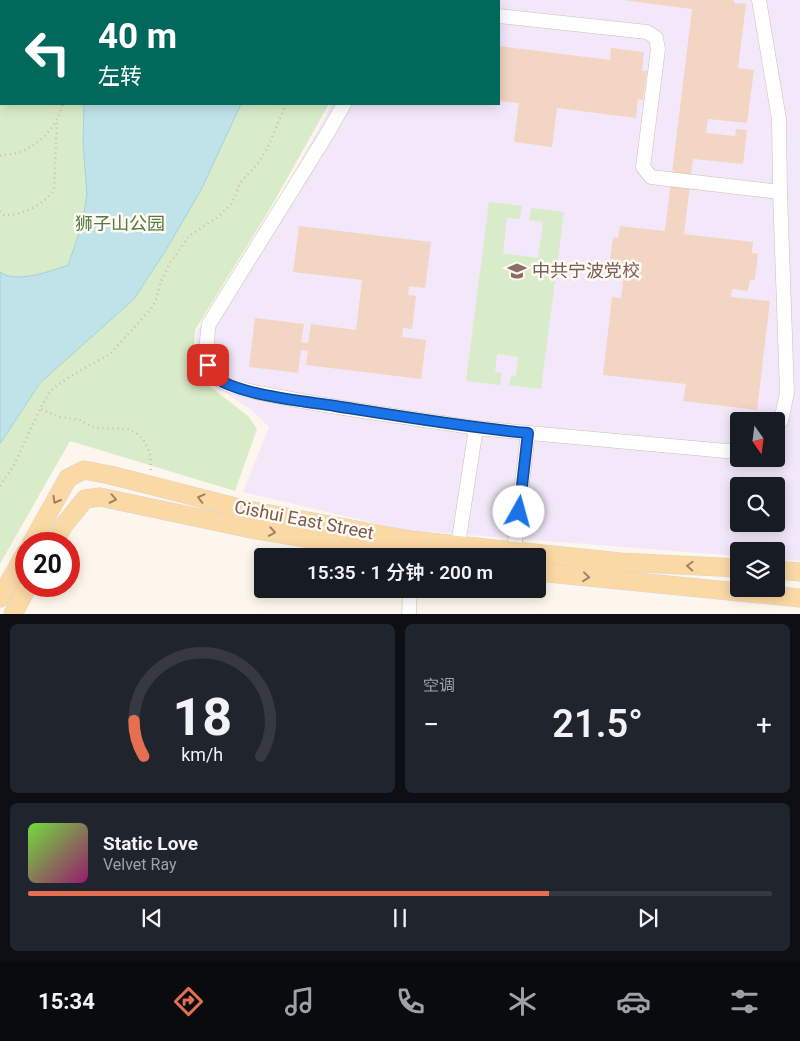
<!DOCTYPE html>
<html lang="zh">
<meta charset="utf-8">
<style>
:root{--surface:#171b24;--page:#20242c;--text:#f1f3f6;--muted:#9ea1a6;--line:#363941;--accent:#e76f51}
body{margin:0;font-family:Roboto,"Noto Sans SC",sans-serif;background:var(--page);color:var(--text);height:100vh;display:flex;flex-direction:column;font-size:19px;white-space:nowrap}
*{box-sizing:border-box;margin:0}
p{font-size:16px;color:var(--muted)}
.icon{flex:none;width:28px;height:28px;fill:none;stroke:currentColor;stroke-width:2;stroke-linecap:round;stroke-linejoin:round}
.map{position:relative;height:614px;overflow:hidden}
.panel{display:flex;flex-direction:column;gap:10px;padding:10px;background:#0d0f14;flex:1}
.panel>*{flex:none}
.guide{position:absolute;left:0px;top:0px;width:500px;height:105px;box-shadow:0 2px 12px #0003;background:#00695c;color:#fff;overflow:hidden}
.needle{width:32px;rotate:166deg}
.controls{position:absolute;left:730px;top:412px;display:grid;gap:10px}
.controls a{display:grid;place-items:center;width:55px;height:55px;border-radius:5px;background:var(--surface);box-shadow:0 2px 12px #0003;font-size:25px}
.speed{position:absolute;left:15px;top:532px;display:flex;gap:10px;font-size:25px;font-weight:700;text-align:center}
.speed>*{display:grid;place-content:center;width:65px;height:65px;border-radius:50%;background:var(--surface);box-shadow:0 2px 12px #0003;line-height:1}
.speed .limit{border:8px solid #d22;background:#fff;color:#111}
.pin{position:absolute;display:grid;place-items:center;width:42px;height:42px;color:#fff;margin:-21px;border-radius:10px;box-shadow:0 2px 8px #0006}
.me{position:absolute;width:55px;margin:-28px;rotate:7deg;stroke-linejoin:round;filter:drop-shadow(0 0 4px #0008)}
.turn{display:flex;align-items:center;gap:18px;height:105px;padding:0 15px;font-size:22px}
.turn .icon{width:65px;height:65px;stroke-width:2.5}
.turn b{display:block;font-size:35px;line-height:42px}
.big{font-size:38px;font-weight:600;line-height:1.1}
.panel .card{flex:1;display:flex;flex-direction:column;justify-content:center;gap:8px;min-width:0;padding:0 18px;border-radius:8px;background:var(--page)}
.panel .dial{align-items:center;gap:0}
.dial svg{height:130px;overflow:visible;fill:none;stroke:var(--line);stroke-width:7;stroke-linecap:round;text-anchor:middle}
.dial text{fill:var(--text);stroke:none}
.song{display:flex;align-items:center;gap:15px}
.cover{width:60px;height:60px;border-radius:8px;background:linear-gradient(135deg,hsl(100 70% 55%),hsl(320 70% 35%))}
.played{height:5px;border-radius:2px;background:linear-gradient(90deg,var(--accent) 70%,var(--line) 70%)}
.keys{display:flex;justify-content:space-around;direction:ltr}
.heat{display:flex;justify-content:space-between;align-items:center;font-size:28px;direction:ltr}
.panel .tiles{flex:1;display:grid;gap:10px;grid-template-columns:1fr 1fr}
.card:last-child{grid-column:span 2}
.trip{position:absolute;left:254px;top:548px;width:292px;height:50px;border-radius:5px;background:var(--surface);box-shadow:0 2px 12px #0003;font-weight:600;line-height:50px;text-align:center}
.tab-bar{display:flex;height:80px;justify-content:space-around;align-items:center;background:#090b0e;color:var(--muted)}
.tab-bar .icon{width:35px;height:35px}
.tab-bar .on{color:var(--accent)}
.tab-bar b{font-size:22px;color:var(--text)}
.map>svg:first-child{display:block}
.education{fill:#f3e8fa;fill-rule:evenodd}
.green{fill:#d8ecc9}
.water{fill:#bfe3e8;stroke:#a5d3da}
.building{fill:#f3d5c3}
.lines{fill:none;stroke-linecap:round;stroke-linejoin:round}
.minor-casing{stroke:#d1beb0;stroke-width:15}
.major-casing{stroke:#dad1cd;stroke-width:19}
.path{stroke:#d9b8a5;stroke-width:2.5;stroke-dasharray:1 4;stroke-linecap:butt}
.minor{stroke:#fff;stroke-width:14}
.major{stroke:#fbd9a5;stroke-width:18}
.oneway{stroke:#a18267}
.route-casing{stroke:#114b97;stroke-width:12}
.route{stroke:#1a73e8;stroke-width:9}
.labels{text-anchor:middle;stroke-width:5;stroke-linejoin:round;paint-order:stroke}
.park-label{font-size:18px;fill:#537a41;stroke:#fffaf3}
.education-label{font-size:18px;fill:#785e54;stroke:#fffaf3;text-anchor:start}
.street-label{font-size:18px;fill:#7a5c4d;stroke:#fffaf3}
</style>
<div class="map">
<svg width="800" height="614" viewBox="0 0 800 614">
<rect width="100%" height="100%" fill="#fdf6ec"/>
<path class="education" d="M387,0H800V561L776,559V551H739V556L404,530L243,492L269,427L252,410L209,383L201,369L197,354L196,333L274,209L332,104H499V1H387ZM739,421H776V459H739ZM739,486H776V524H739Z"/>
<g class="green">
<path d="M0,0H386L1,1V104H329L271,207L195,330L194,353L198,367L207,384L248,416L257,429L235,491L70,441L0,564Z"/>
<path d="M489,202L522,206L520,219L507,218L503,253L538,258L543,222L529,220L531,208L564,212L541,389L509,385L511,375L516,376L518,357L497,354L495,372L502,373L500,385L466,381Z"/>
</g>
<g class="water">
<path d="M105,0H299L105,1Z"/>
<path d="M84,104H241L202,188L166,250L134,299L40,383L0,444V272C16,284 51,271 68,265L82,225L87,194L83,144Z"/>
</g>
<g class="building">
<path d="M623,0H734V3L746,4L738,68L754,70L747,123L708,119L706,133L735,136L736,129L747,130L743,164L693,159L684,234L753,242L752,253L758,254L755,280H750L748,291L732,289L731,297L770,301L757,410L683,401L686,384L603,375L612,297L621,298L624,275L614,274L616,262L610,261L613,237L618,238L620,226L665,231L692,9Z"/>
<path d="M499,46L610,60L611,48L644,52L642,71H647L643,100L638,99L636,118L557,108L552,147L514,142L519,103L499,101Z"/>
<path d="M299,226L431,242L425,288L409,286L408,295L416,296L412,329L403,328L402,337L426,340L421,379L306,365L308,351L301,350L298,373L249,367L255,318L304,324L301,342L308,343L311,324L356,330L362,280L293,272Z"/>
</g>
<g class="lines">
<g class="minor-casing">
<g id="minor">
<path d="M759,0L779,119L780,192L787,393L781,421L776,426"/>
<path d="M398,1V0"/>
<path d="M499,16L647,32L656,38L658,49L643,167L651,177L780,192"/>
<path d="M344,104L327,134L209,324C206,344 203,365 220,380C227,387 259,393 270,395C339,409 408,417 476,428"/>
<path d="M458,545L476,428L726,451L739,450"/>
<path d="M514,551L528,433"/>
<path d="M409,614L410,589"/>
</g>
</g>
<g class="major-casing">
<g id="major">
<path d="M31,544L68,478L84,470L110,475L243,509L410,540L620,562L739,568"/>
<path d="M53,544L64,525L85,499L100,497L256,530L411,556"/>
<path d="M776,570L800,572"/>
<path d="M538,572L800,598"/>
<path d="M0,598L26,552"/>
<path d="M13,614L28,586"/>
</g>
</g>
<g class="path">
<path d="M12,1L15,0"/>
<path d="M85,1V0"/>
<path d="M320,1V0"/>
<path d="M0,7L1,6"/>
<path d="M0,156C7,154 17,154 23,151C45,140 56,126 63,104"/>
<path d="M0,211L4,215C21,216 45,204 54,190L57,121"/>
<path d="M151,470L150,453L143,440L137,434L128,429L95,428L80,420L60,417L40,409L50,391L69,377L110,354L151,309L156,300L161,281L170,263L189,236L219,216L232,203L241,182L258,163L267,149L286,104"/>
<path d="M0,486L13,467L40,409"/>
</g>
<use href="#minor" class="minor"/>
<use href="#major" class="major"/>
</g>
<defs><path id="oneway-chevron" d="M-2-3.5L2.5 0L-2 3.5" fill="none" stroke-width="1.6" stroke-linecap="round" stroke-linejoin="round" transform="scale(1.25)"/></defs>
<g class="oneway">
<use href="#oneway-chevron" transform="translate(201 498) rotate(-166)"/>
<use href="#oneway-chevron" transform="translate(113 499) rotate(12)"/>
<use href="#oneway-chevron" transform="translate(56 500) rotate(120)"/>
<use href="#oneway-chevron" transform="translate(272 532) rotate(10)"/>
<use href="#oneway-chevron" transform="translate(690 566) rotate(-177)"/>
<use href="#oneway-chevron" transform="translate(586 577) rotate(6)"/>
</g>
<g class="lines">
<g class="route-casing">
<path id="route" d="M208,365C212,370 217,379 223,382C251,396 302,401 335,406C399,416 463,427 528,433L519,512"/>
</g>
<use href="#route" class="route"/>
</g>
<defs>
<g id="university-bare" transform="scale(1.5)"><path d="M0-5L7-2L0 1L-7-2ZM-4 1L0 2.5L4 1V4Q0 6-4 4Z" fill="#8d6e63" stroke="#fffaf3" stroke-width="2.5" paint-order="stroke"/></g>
</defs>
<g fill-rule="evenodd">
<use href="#university-bare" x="517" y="271"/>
</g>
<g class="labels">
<g class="park-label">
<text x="120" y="230">狮子山公园</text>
</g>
<g class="education-label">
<text x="532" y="277">中共宁波党校</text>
</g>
<g class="street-label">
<text transform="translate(304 520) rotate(11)" y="6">Cishui East Street</text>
</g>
</g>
</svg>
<div class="controls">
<a><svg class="needle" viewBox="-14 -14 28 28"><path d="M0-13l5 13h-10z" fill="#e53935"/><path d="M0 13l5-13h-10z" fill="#9ea1a6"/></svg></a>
<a><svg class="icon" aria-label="search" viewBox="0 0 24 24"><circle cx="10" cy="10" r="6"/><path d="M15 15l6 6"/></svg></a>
<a><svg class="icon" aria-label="layers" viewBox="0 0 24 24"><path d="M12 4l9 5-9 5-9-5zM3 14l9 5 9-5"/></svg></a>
</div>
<div class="speed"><div class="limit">20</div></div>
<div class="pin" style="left:208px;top:365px;background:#d93025"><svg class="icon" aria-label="arrive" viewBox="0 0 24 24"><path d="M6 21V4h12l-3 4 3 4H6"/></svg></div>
<svg class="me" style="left:519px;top:512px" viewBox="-20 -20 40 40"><circle r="19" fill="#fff"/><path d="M0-13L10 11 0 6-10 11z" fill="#1a73e8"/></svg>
<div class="trip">15:35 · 1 分钟 · 200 m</div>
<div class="guide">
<div class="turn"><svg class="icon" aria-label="left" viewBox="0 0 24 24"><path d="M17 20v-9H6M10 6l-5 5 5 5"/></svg><div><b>40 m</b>左转</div></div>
</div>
</div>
<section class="panel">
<div class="tiles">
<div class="card dial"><svg viewBox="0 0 100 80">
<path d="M14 69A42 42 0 1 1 86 69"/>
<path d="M14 69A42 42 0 0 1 8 47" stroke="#e76f51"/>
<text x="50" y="56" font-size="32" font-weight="700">18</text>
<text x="50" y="72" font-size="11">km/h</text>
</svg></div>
<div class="card"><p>空调</p>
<div class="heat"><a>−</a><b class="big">21.5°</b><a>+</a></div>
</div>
<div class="card">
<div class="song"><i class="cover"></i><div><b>Static Love</b><p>Velvet Ray</p></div></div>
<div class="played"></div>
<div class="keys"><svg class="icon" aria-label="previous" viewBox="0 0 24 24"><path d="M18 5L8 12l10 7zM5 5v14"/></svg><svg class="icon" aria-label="pause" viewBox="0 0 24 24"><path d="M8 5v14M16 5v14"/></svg><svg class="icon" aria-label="next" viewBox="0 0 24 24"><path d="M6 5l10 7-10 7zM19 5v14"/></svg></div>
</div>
</div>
</section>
<nav class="tab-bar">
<b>15:34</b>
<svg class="icon on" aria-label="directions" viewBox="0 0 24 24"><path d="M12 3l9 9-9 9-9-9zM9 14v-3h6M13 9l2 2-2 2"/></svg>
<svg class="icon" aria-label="music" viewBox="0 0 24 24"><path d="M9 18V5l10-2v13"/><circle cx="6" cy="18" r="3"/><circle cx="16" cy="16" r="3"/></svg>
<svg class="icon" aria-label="phone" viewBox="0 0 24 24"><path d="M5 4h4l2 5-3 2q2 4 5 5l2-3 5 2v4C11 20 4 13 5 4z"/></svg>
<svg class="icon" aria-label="climate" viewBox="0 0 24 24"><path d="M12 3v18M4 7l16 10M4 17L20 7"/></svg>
<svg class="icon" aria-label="car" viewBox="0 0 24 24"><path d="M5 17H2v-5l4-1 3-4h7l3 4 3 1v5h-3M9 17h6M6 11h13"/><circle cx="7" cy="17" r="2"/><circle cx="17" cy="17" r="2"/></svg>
<svg class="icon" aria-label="filters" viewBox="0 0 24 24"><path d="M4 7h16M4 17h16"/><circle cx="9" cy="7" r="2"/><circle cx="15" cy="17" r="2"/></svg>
</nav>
